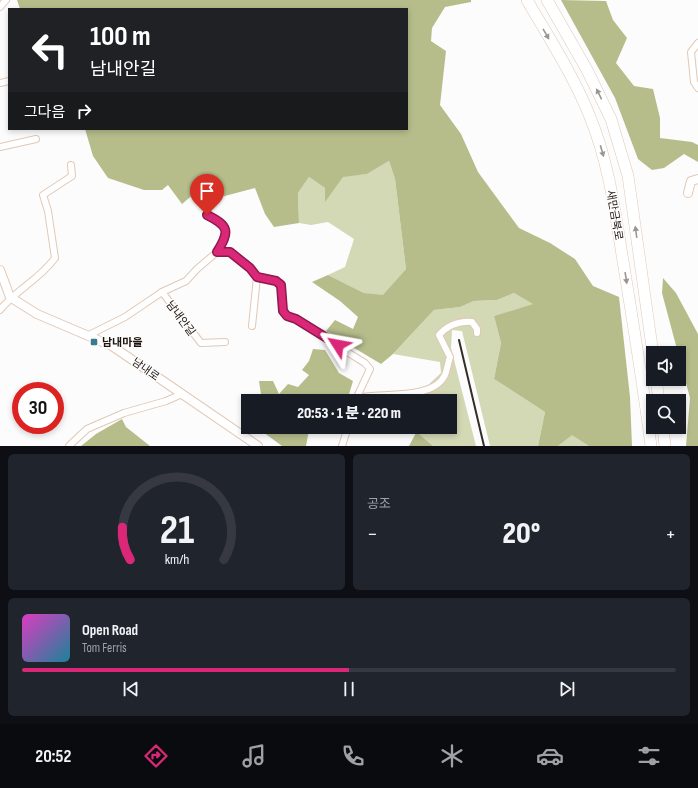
<!DOCTYPE html>
<html lang="ko">
<meta charset="utf-8">
<style>
:root{--surface:#171b24;--page:#20242c;--text:#f1f3f6;--muted:#9ea1a6;--line:#363941;--accent:#db2777}
body{margin:0;font-family:"Sofia Sans Condensed","Noto Sans KR",sans-serif;background:var(--page);color:var(--text);height:100vh;display:flex;flex-direction:column;font-size:15px;white-space:nowrap}
*{box-sizing:border-box;margin:0}
p{font-size:13px;color:var(--muted)}
.icon{flex:none;width:22px;height:22px;fill:none;stroke:currentColor;stroke-width:2;stroke-linecap:round;stroke-linejoin:round}
.map{position:relative;height:446px;overflow:hidden}
.drawer{display:flex;flex-direction:column;gap:8px;padding:8px;background:#0d0f14;flex:1}
.drawer>*{flex:none}
.guide{position:absolute;left:8px;top:8px;width:400px;height:122px;border-radius:0px;box-shadow:0 2px 6px #0003;background:#202124;color:#fff;overflow:hidden}
.controls{position:absolute;left:646px;top:346px;display:grid;gap:8px}
.controls a{display:grid;place-items:center;width:40px;height:40px;border-radius:0px;background:var(--surface);box-shadow:0 2px 6px #0003;font-size:20px}
.speed{position:absolute;left:12px;top:382px;display:flex;gap:8px;font-size:20px;font-weight:700;text-align:center}
.speed>*{display:grid;place-content:center;width:52px;height:52px;border-radius:50%;background:var(--surface);box-shadow:0 2px 6px #0003;line-height:1}
.speed .limit{border:6px solid #d22;background:#fff;color:#111}
.pin{position:absolute;display:grid;place-items:center;width:34px;height:34px;color:#fff;margin:-41px -17px;border-radius:50% 50% 50% 0;rotate:-45deg;box-shadow:0 0 4px #0007}
.pin .icon{rotate:45deg}
.me{position:absolute;width:44px;margin:-22px;rotate:304deg;stroke-linejoin:round;filter:drop-shadow(0 0 3px #0008)}
.turn{display:flex;align-items:center;gap:14px;height:84px;padding:0 16px;font-size:18px}
.turn .icon{width:52px;height:52px;stroke-width:2.5}
.turn b{display:block;font-size:28px;line-height:34px}
.then{display:flex;align-items:center;height:38px;padding:0 16px;background:#0003;gap:8px;font-size:15px}
.big{font-size:30px;font-weight:800;line-height:1.1}
.drawer .tile{flex:1;display:flex;flex-direction:column;justify-content:center;gap:6px;min-width:0;padding:0 14px;border-radius:6px;background:var(--page)}
.drawer .dial{align-items:center;gap:0}
.dial svg{height:104px;overflow:visible;fill:none;stroke:var(--line);stroke-width:7;stroke-linecap:round;text-anchor:middle}
.dial text{fill:var(--text);stroke:none}
.song{display:flex;align-items:center;gap:12px}
.cover{width:48px;height:48px;border-radius:6px;background:linear-gradient(135deg,hsl(310 70% 55%),hsl(190 70% 35%))}
.played{height:4px;border-radius:2px;background:linear-gradient(90deg,var(--accent) 50%,var(--line) 50%)}
.keys{display:flex;justify-content:space-around;direction:ltr}
.heat{display:flex;justify-content:space-between;align-items:center;font-size:22px;direction:ltr}
.drawer .tiles{flex:1;display:grid;gap:8px;grid-template-columns:1fr 1fr}
.tile:last-child{grid-column:span 2}
.trip{position:absolute;left:241px;top:394px;width:216px;height:40px;border-radius:0px;background:var(--surface);box-shadow:0 2px 6px #0003;font-weight:800;line-height:40px;text-align:center}
.dock{display:flex;height:64px;justify-content:space-around;align-items:center;background:#090b0e;color:var(--muted)}
.dock .icon{width:28px;height:28px}
.dock .selected{color:var(--accent)}
.dock b{font-size:18px;color:var(--text)}
.map>svg:first-child{display:block}
.green{fill:#d3d8b5}
.forest{fill:#b6bd8b}
.lines{fill:none;stroke-linecap:round;stroke-linejoin:round}
.street-casing{stroke:#e2c8b5;stroke-width:8}
.secondary-casing{stroke:#e2c8b5;stroke-width:10}
.highway-casing{stroke:#e2c8b5;stroke-width:12}
.street{stroke:#fff;stroke-width:6}
.secondary{stroke:#fff;stroke-width:8}
.highway{stroke:#fff;stroke-width:11}
.rail{stroke:#352d28;stroke-width:2}
.oneway{fill:#999592}
.route-casing{stroke:#8e194d;stroke-width:10}
.route{stroke:#db2777;stroke-width:7}
.poi-dot{fill:#397c8c;stroke:#fcfcfc;stroke-width:1.5}
.labels{text-anchor:middle;stroke-width:3;stroke-linejoin:round;paint-order:stroke}
.street-label{font-size:11px;fill:#1c130d;stroke:#fcfcfc}
.poi-label{font-size:11px;font-weight:bold;fill:#1c130d;stroke:#fcfcfc;text-anchor:start}
</style>
<div class="map">
<svg width="698" height="446" viewBox="0 0 698 446">
<rect width="100%" height="100%" fill="#fcfcfc"/>
<g class="green">
<path d="M389,161L395,179L406,269L383,296L364,293L328,275L345,267L354,239L328,222L311,225L299,223L298,193L309,177L325,188V201L343,176L367,174Z"/>
<path d="M514,293L534,304L494,316L501,343L494,379L545,412L538,446H490L462,331L452,330L451,348L476,446H433L418,433L417,427H450V401H411L441,373L440,362L393,354L434,310L460,307L474,301L497,300Z"/>
<path d="M572,434L588,445L589,446H558Z"/>
</g>
<g class="forest">
<path d="M17,0H471V2L445,7L432,28L431,41L446,51L440,105L461,134L478,172L519,228L550,243L575,259L593,286L619,297L630,397L632,446H589L572,435L558,446H538L545,412L494,379L501,343L494,316L533,304L514,293L497,300L474,301L460,307L434,310L393,354L381,364L326,331L335,320L353,329L358,317L340,301L312,282L328,275L364,293L383,295L406,269L395,179L389,161L367,174L343,177L325,202V188L309,177L298,193L299,223L274,227L265,214L255,188L221,197L202,187L182,204L168,185L162,190H144L108,178L93,156L85,129H407V9H20Z"/>
<path d="M561,0L606,1L613,20L627,38L616,63L634,86L653,89L660,118V138L692,142L698,145V162L684,154L664,168L652,170L638,159L615,98Z"/>
<path d="M663,278L676,293L698,334V446H686L690,398L662,293Z"/>
<path d="M313,349L325,350L339,373L353,381L347,401H262L259,381H273L279,394L288,384L298,387L309,375L302,370L309,361Z"/>
<path d="M122,419L126,427L150,446H81L96,434Z"/>
<path d="M268,427H312L309,430L306,446H282L263,432Z"/>
<path d="M417,431L418,433L433,446H409Z"/>
</g>
<g class="lines">
<g class="street-casing">
<g id="street">
<path d="M0,7L6,0"/>
<path d="M698,43L691,52L694,82L698,88"/>
<path d="M0,83L9,81"/>
<path d="M0,147L36,139"/>
<path d="M207,215C230,226 230,231 217,252"/>
<path d="M162,292L201,343L225,342"/>
<path d="M0,310C16,290 40,279 55,258L48,211L43,195L72,176L71,165"/>
<path d="M252,326L257,277"/>
<path d="M89,335L125,317L162,292L186,281L197,269L217,252H230L250,268L257,277L276,281L281,285L283,311L287,316L296,319L322,335L347,352L365,363L370,369L355,401"/>
<path d="M356,398C380,392 433,401 445,375C447,370 448,363 450,357L439,335C448,325 458,321 472,322L477,329V333"/>
<path d="M69,446L87,429L124,413L166,401L182,394"/>
<path d="M342,446L348,427"/>
</g>
</g>
<g class="secondary-casing">
<g id="secondary">
<path d="M688,193L691,181L698,179"/>
<path d="M0,270L10,297L37,314L112,346L258,446"/>
</g>
</g>
<g class="highway-casing">
<g id="highway">
<path d="M527,0C549,38 574,76 590,117C609,163 615,212 623,261C633,322 643,384 651,446"/>
<path d="M547,0L587,70L611,119L628,176L653,354"/>
<path d="M656,379L659,401"/>
<path d="M663,427L665,446"/>
</g>
</g>
<use href="#street" class="street"/>
<use href="#secondary" class="secondary"/>
<use href="#highway" class="highway"/>
<path class="rail" d="M459,340L484,446"/>
</g>
<defs><path id="oneway-solid" d="M-6-.8H1V-3.2L6.5 0L1 3.2V.8H-6Z"/></defs>
<g class="oneway">
<use href="#oneway-solid" transform="translate(546 34) rotate(60)"/>
<use href="#oneway-solid" transform="translate(599 94) rotate(-116)"/>
<use href="#oneway-solid" transform="translate(602 151) rotate(74)"/>
<use href="#oneway-solid" transform="translate(636 232) rotate(-98)"/>
<use href="#oneway-solid" transform="translate(626 278) rotate(81)"/>
</g>
<g class="lines">
<g class="route-casing">
<path id="route" d="M207,215C229,226 230,231 217,252H230L250,268L257,277L276,281L281,285L283,311L287,316L296,319L338,345"/>
</g>
<use href="#route" class="route"/>
</g>
<rect class="poi-dot" x="90" y="338" width="8" height="8" rx="2"/>
<g class="labels">
<g class="street-label">
<text transform="translate(615 215) rotate(80)" y="4">새만금북로</text>
<text transform="translate(181 318) rotate(53)" y="4">남내안길</text>
<text transform="translate(146 369) rotate(35)" y="4">남내로</text>
</g>
<g class="poi-label">
<text x="102" y="346">남내마을</text>
</g>
</g>
</svg>
<div class="controls">
<a><svg class="icon" aria-label="sound" viewBox="0 0 24 24"><path d="M4 9h4l5-4v14l-5-4H4zM17 9q2 3 0 6"/></svg></a>
<a><svg class="icon" aria-label="search" viewBox="0 0 24 24"><circle cx="10" cy="10" r="6"/><path d="M15 15l6 6"/></svg></a>
</div>
<div class="speed"><div class="limit">30</div></div>
<div class="pin" style="left:207px;top:215px;background:#d93025"><svg class="icon" aria-label="arrive" viewBox="0 0 24 24"><path d="M6 21V4h12l-3 4 3 4H6"/></svg></div>
<svg class="me" style="left:338px;top:345px" viewBox="-20 -20 40 40"><path d="M0-17L14 15 0 8-14 15z" fill="#db2777" stroke="#fff" stroke-width="4"/></svg>
<div class="trip">20:53 · 1 분 · 220 m</div>
<div class="guide">
<div class="turn"><svg class="icon" aria-label="left" viewBox="0 0 24 24"><path d="M17 20v-9H6M10 6l-5 5 5 5"/></svg><div><b>100 m</b>남내안길</div></div>
<div class="then">그다음<svg class="icon" aria-label="right" viewBox="0 0 24 24"><path d="M7 20v-9h11M14 6l5 5-5 5"/></svg></div>
</div>
</div>
<section class="drawer">
<div class="tiles">
<div class="tile dial"><svg viewBox="0 0 100 80">
<path d="M14 69A42 42 0 1 1 86 69"/>
<path d="M14 69A42 42 0 0 1 8 44" stroke="#db2777"/>
<text x="50" y="56" font-size="32" font-weight="700">21</text>
<text x="50" y="72" font-size="11">km/h</text>
</svg></div>
<div class="tile"><p>공조</p>
<div class="heat"><a>−</a><b class="big">20°</b><a>+</a></div>
</div>
<div class="tile">
<div class="song"><i class="cover"></i><div><b>Open Road</b><p>Tom Ferris</p></div></div>
<div class="played"></div>
<div class="keys"><svg class="icon" aria-label="previous" viewBox="0 0 24 24"><path d="M18 5L8 12l10 7zM5 5v14"/></svg><svg class="icon" aria-label="pause" viewBox="0 0 24 24"><path d="M8 5v14M16 5v14"/></svg><svg class="icon" aria-label="next" viewBox="0 0 24 24"><path d="M6 5l10 7-10 7zM19 5v14"/></svg></div>
</div>
</div>
</section>
<nav class="dock">
<b>20:52</b>
<svg class="icon selected" aria-label="directions" viewBox="0 0 24 24"><path d="M12 3l9 9-9 9-9-9zM9 14v-3h6M13 9l2 2-2 2"/></svg>
<svg class="icon" aria-label="music" viewBox="0 0 24 24"><path d="M9 18V5l10-2v13"/><circle cx="6" cy="18" r="3"/><circle cx="16" cy="16" r="3"/></svg>
<svg class="icon" aria-label="phone" viewBox="0 0 24 24"><path d="M5 4h4l2 5-3 2q2 4 5 5l2-3 5 2v4C11 20 4 13 5 4z"/></svg>
<svg class="icon" aria-label="climate" viewBox="0 0 24 24"><path d="M12 3v18M4 7l16 10M4 17L20 7"/></svg>
<svg class="icon" aria-label="car" viewBox="0 0 24 24"><path d="M5 17H2v-5l4-1 3-4h7l3 4 3 1v5h-3M9 17h6M6 11h13"/><circle cx="7" cy="17" r="2"/><circle cx="17" cy="17" r="2"/></svg>
<svg class="icon" aria-label="filters" viewBox="0 0 24 24"><path d="M4 7h16M4 17h16"/><circle cx="9" cy="7" r="2"/><circle cx="15" cy="17" r="2"/></svg>
</nav>
